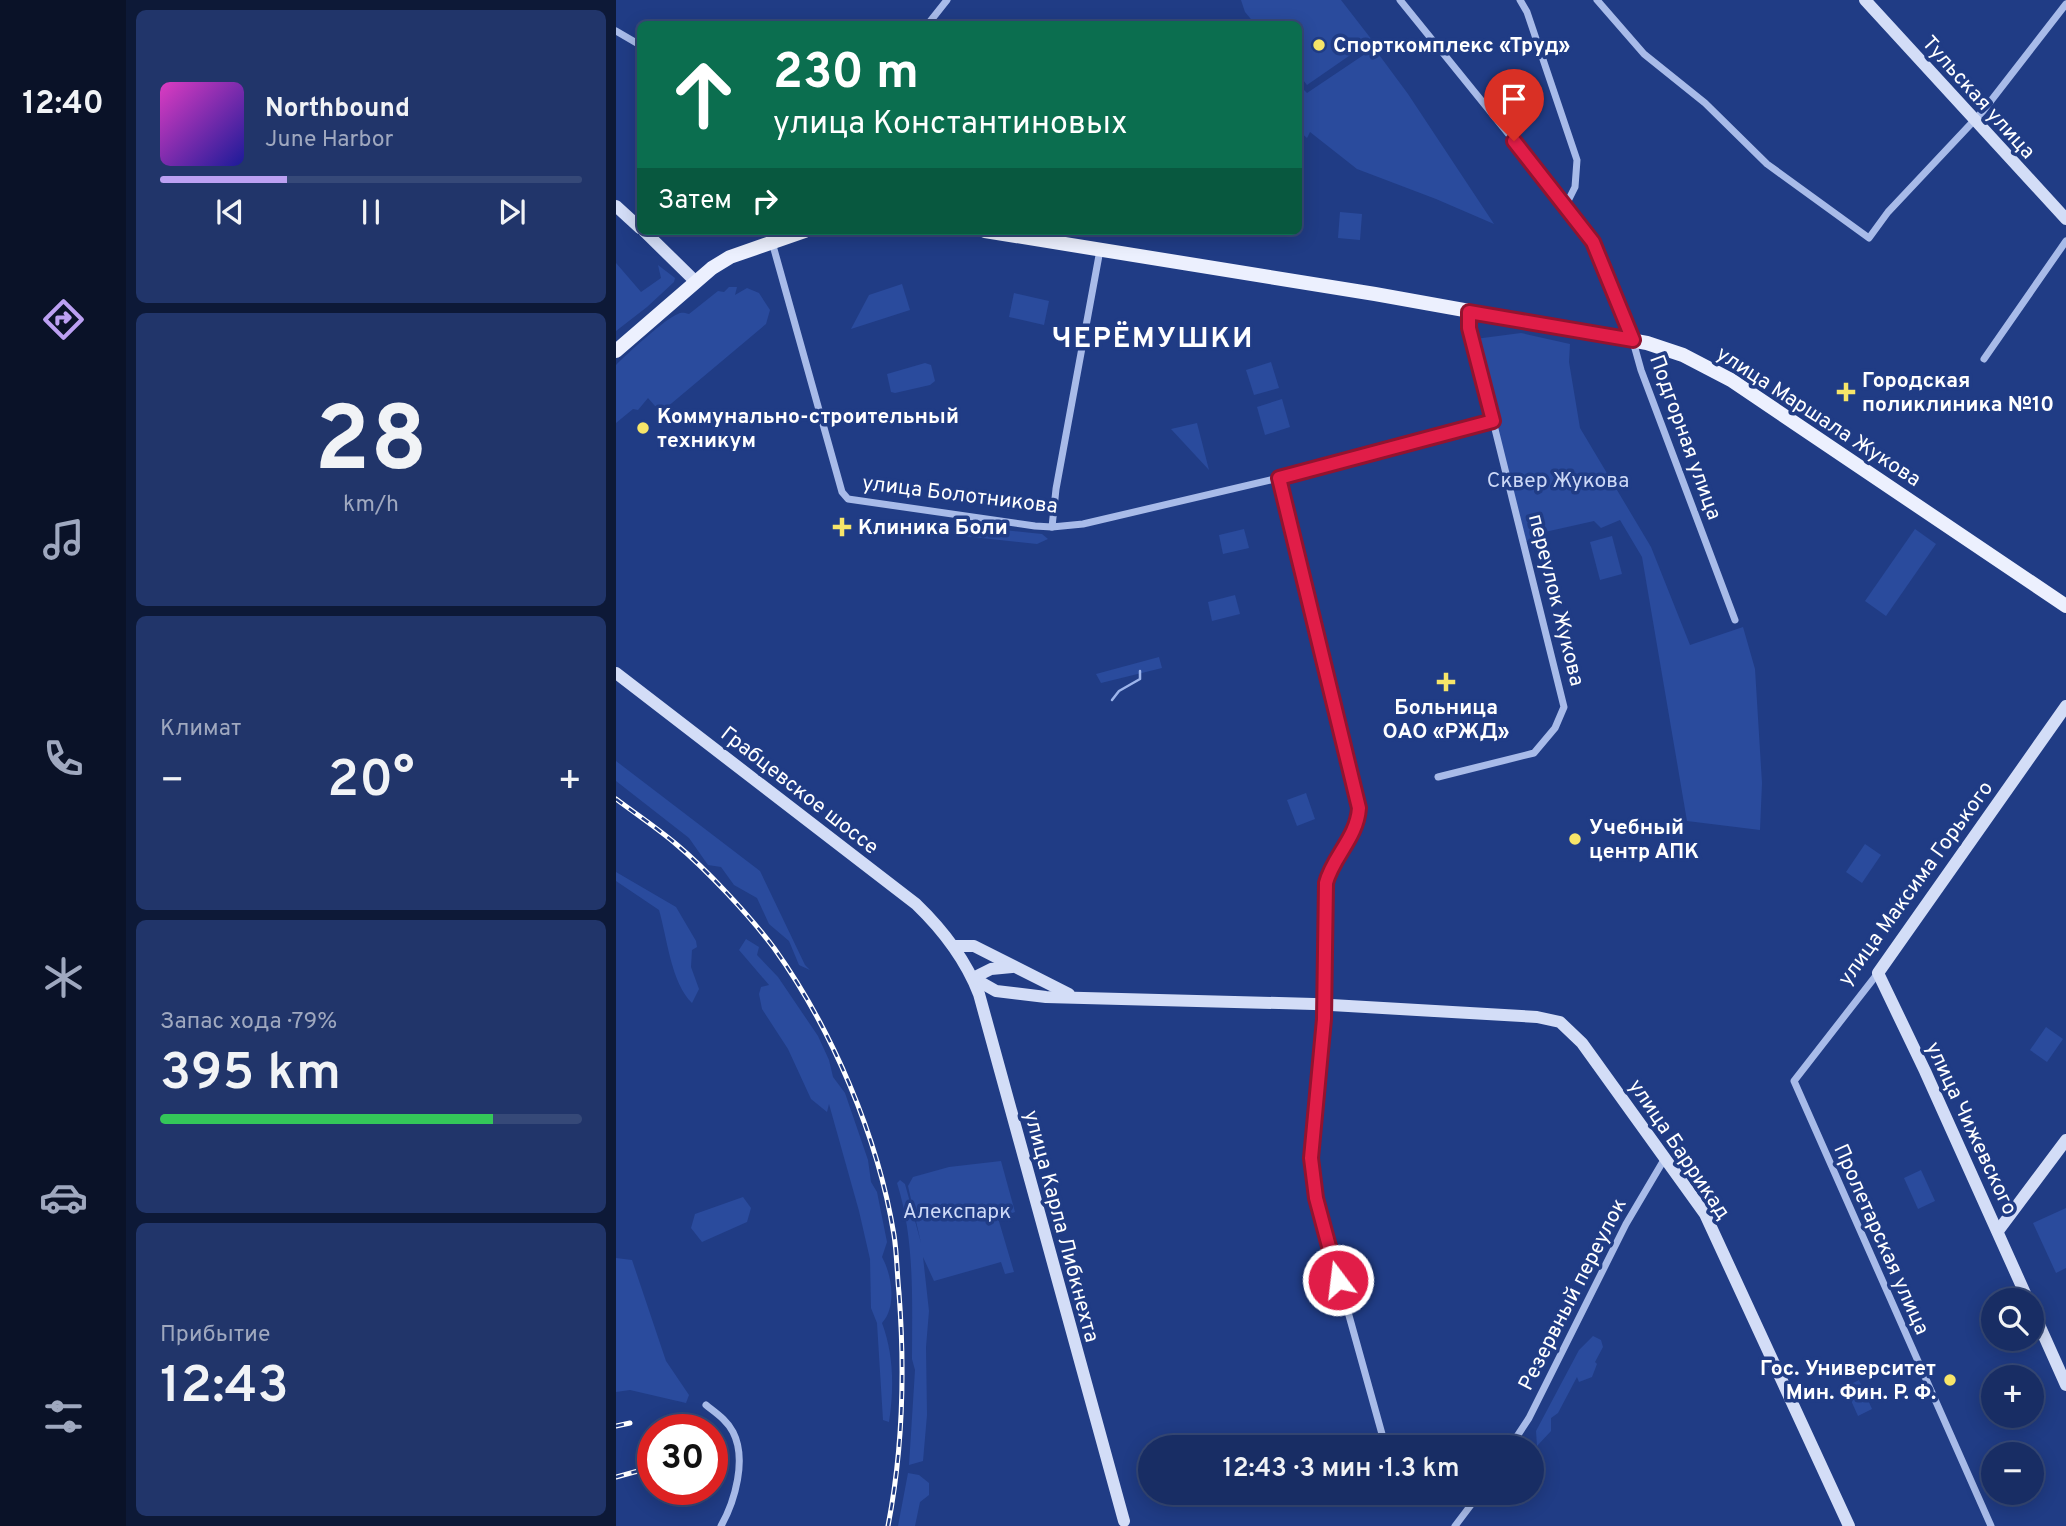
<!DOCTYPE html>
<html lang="ru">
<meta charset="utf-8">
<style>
:root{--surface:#182d64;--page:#21356a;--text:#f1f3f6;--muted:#9fa8bf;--line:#364978;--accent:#bca0f2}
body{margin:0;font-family:Overpass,sans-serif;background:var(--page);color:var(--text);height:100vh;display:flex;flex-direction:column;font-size:26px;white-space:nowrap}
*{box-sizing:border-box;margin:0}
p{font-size:23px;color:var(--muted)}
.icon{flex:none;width:38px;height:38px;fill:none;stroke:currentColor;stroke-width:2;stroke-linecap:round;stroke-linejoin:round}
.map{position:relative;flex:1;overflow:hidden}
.panel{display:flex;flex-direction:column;gap:10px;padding:10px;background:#0d1937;width:490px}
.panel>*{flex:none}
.guide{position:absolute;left:21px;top:21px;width:665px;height:214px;border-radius:10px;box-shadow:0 4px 18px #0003,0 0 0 2px var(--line);background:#0b6e4f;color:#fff;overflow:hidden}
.buttons{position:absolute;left:1365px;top:1288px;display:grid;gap:14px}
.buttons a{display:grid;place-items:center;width:63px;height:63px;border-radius:50%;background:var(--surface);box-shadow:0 4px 18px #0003,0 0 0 2px var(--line);font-size:35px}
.speed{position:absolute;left:21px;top:1414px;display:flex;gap:14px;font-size:35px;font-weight:700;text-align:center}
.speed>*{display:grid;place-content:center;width:91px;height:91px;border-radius:50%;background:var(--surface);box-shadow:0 4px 18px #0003,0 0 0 2px var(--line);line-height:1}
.speed .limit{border:10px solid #d22;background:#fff;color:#111}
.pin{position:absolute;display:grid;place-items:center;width:60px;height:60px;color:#fff;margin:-72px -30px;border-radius:50% 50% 50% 0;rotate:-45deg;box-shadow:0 0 7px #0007}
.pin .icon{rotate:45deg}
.me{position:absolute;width:77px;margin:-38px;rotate:345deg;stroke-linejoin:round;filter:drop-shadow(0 0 5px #0008)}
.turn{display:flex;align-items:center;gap:24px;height:147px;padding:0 21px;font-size:32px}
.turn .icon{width:91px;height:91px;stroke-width:2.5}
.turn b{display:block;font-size:49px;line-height:60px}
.then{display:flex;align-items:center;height:66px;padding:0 21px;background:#0003;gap:14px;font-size:26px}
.big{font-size:52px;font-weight:600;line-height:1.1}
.panel .card{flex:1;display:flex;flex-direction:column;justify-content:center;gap:10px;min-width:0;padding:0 24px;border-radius:10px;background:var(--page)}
.panel .dial{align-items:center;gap:0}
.dial b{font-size:91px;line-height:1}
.song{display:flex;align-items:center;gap:21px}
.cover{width:84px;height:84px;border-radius:10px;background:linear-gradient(135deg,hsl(310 70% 55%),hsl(240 70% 35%))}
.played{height:7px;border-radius:4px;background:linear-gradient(90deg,var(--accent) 30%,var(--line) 30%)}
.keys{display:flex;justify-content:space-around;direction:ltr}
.heat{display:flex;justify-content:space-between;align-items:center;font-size:38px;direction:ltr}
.charge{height:10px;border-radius:5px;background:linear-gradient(90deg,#34c759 79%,var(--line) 0)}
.trip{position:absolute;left:522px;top:1435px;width:406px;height:70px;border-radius:35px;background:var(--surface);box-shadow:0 4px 18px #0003,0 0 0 2px var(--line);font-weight:600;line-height:70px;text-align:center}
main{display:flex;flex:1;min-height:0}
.tab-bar{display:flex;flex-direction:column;width:126px;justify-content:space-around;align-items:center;background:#0a1228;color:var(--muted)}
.tab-bar .icon{width:49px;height:49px}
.tab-bar .active{color:var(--accent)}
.tab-bar b{font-size:32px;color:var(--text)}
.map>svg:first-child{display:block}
.green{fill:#2a4b9d}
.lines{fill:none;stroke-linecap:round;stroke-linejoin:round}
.stream{stroke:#9cb4eb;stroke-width:2.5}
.street{stroke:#a8bbe9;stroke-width:7}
.secondary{stroke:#d3ddf7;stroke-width:12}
.primary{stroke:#ecf0fe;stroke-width:14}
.rail-casing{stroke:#fff;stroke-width:5}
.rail{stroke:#203c85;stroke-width:2.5;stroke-dasharray:8;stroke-linecap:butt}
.route-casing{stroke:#92132f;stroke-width:18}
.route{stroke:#e11d48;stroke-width:12}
.poi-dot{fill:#f7e569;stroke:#203c85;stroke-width:2.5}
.labels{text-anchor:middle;stroke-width:7;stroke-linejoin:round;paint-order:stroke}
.poi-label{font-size:21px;font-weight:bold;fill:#fff;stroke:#203c85;text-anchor:start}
.street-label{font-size:21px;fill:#fff;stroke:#203c85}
.park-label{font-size:21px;fill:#cdd9f7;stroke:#203c85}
.district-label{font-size:28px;font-weight:bold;letter-spacing:2px;fill:#fff;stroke:#203c85}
</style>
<main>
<nav class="tab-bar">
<b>12:40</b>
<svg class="icon active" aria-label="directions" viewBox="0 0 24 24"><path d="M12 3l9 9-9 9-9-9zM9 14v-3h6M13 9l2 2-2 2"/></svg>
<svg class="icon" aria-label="music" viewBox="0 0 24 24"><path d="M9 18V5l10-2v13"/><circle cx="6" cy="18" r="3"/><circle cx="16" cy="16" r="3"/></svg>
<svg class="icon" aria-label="phone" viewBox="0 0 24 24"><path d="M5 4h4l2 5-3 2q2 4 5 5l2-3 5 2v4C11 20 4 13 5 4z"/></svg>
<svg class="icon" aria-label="climate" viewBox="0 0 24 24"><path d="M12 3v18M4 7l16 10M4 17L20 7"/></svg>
<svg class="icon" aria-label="car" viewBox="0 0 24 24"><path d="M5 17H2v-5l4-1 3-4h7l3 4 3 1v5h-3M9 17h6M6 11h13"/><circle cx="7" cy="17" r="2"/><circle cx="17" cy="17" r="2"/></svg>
<svg class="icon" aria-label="filters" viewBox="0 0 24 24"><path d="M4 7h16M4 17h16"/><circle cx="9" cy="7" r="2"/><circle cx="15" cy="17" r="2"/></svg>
</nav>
<section class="panel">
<div class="card">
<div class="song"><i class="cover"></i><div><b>Northbound</b><p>June Harbor</p></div></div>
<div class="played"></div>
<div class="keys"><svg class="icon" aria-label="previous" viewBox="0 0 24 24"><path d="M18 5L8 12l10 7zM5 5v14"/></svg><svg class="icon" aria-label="pause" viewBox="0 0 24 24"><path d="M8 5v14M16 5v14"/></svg><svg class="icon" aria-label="next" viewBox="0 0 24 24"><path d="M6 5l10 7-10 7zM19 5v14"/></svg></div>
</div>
<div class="card dial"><b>28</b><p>km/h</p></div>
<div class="card"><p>Климат</p>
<div class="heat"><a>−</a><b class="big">20°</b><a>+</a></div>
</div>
<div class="card"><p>Запас хода · 79%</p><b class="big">395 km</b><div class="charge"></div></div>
<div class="card"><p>Прибытие</p><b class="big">12:43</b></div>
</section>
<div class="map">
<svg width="1450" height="1526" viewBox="0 0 1450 1526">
<rect width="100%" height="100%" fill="#203c85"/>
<g class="green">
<path d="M625,0H725L756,40L691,85L683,75L682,24H639L629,12Z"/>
<path d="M758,48L792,94L878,224L820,199L741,169L694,132L691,138L683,131V85L691,93Z"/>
<path d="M724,212L746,214L744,240L722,238Z"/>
<path d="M0,263L25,292L45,278L42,265L59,278L58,282L31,307L0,331Z"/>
<path d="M286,284L294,310L235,329L253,295Z"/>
<path d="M113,287H121L119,295L131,288L143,293L154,310L150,324L50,408L39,406L32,398L22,410L17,409L0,423V365C10,355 51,317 62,314C66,312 68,313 73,314L102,291L108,292Z"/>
<path d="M398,293L433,301L428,325L393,317Z"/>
<path d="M905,333L954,344L953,362L964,428L1035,547L1074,645L1127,627L1139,669L1146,783L1144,830L1071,821L1026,557L1004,520L985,528L978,521L920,534L919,540L910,541L859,339Z"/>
<path d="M655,362L663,388L638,395L630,370Z"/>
<path d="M309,363L315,365L319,381L314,385L279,393L275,392L271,374Z"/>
<path d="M666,399L674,427L649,435L641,407Z"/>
<path d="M581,423L593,470L555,429Z"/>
<path d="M338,525L426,534L432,539L421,544L338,535Z"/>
<path d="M628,529L633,548L607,554L603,535Z"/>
<path d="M1299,529L1320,544L1270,616L1249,601Z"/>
<path d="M996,536L1006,574L984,580L974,542Z"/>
<path d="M619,595L624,614L596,621L592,602Z"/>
<path d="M543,657L546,668L485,683L480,674Z"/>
<path d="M0,761L144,871L189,965L194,970L183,965L173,941L153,924L141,898L118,885L105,867L92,865L73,838L0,781Z"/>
<path d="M690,793L699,819L681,826L671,800Z"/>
<path d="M1249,844L1265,855L1246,883L1230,872Z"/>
<path d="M0,872L60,907L80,941L81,947L76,950L75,967L83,989L76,1003C55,983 51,937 43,910L0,881Z"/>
<path d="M130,939L143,947L141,955L162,977L202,1036L213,1060L217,1077L229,1093L252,1160L255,1182L261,1192L271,1242L266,1257C276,1275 281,1307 266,1323C278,1355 278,1389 273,1422L267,1420L261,1323L255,1308L254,1259L243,1211L213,1104L211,1112L195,1099L172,1049L146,1009L143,994L145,987L153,985L123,950Z"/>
<path d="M1430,1027L1447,1039L1431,1062L1414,1050Z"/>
<path d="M385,1161L399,1212L382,1218L398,1272L389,1274L385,1262L318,1281L307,1257L313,1311L310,1347L311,1415L307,1461L293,1465L299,1370L296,1359C296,1300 299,1240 281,1183L284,1180L289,1184L305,1243L292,1186L297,1177L333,1167Z"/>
<path d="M1305,1170L1319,1201L1302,1209L1288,1178Z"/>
<path d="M127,1197L135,1208L131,1222L86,1242L75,1228L79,1214Z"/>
<path d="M1450,1208V1268L1440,1273L1417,1223Z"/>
<path d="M0,1258L16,1260L50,1361L73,1395L70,1403L14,1390L0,1392Z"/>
<path d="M977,1336L985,1340L987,1347L979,1362L981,1364L976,1377L963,1382L961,1377L942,1413L935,1418V1431L921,1446L920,1431L963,1350Z"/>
<path d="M1243,1380L1256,1409L1242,1416L1229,1387Z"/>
<path d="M292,1473L303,1475L313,1483V1495L304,1502L299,1526H282Z"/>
</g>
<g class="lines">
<path class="stream" d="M496,700L503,691L524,679V671"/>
<g class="street">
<path d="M784,0L950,205L977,242L1013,327L1025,370L1119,620"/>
<path d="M904,0L911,12L961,160L959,187L950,205"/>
<path d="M981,0L1028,54L1089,103L1151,164L1253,238L1272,212L1367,111L1450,4"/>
<path d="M312,24L331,0"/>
<path d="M0,31L24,45"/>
<path d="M156,242L226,492L232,499L419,526L436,527L467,524L663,478"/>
<path d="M1368,359L1450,241"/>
<path d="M436,527L440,489L484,250"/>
<path d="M822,777L918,753L939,728L948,707L877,421"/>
<path d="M1262,973L1178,1081L1375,1526"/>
<path d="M708,1005L695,1158L700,1197L766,1434L768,1447"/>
<path d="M90,1405C100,1413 111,1420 117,1432C131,1459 119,1501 105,1526"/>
<path d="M894,1447L913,1418L1010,1224L1049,1158"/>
<path d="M839,1526L864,1493"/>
</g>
<g class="secondary">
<path d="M1249,0L1450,219"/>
<path d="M0,206L24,228"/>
<path d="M28,231L80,282"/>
<path d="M0,673L300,904C327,930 349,958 363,994L508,1521"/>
<path d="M337,946H358L453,994"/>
<path d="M357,978L380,991L430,997L698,1004L921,1017L944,1022L966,1043L1089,1214L1233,1526"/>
<path d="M357,978L375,969L396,967"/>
<path d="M708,1005L710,883C718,856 741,838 743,808L663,478L877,421L853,328V312"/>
<path d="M1382,1231L1450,1140"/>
<path d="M1412,1300L1309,1071L1262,973L1450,706"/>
<path d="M1416,1309L1450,1385"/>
</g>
<g class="primary">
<path d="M369,231L759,294L1031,343L1067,355L1115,380L1450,606"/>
<path d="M0,351L96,268L114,257L189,231"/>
</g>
<g class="rail-casing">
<g id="rail">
<path d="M0,799C20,814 41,828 60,844C90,869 134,916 158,948C216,1029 262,1137 278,1235C281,1254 281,1274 283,1293C289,1372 287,1449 272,1526"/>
<path d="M0,1426L14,1423"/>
<path d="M0,1477L22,1471"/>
</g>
</g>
<use href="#rail" class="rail"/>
</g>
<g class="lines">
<g class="route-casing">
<path id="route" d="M722,1280L700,1198L695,1158L708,1019L710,883C717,856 741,838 743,808L663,478L877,421L853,328V312L1017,340L977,242L898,141"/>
</g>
<use href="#route" class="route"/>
</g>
<g class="poi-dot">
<circle cx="703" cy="45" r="7"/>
<path d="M1226.5 381.5h7v7h7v7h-7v7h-7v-7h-7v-7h7z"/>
<circle cx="27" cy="428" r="7"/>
<path d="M222.5 516.5h7v7h7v7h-7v7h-7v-7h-7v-7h7z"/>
<path d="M826.5 671.5h7v7h7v7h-7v7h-7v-7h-7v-7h7z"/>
<circle cx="959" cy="839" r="7"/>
<circle cx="1334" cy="1380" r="7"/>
</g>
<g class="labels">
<g class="poi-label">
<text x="717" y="52">Спорткомплекс «Труд»</text>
<text x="1246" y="387">Городская<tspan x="1246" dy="24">поликлиника №10</tspan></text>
<text x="41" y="423">Коммунально-строительный<tspan x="41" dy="24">техникум</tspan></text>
<text x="242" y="534">Клиника Боли</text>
<text x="830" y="714" text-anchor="middle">Больница<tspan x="830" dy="24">ОАО «РЖД»</tspan></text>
<text x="973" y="834">Учебный<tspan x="973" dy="24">центр АПК</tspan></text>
<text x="1320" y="1375" text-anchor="end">Гос. Университет<tspan x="1320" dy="24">Мин. Фин. Р. Ф.</tspan></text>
</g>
<g class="street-label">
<text transform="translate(1363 97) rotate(48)" y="7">Тульская улица</text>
<text transform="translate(1203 416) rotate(33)" y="7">улица Маршала Жукова</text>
<text transform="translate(1070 437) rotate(70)" y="7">Подгорная улица</text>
<text transform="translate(344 494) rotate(7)" y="7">улица Болотникова</text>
<text transform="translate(941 600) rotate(76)" y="7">переулок Жукова</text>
<text transform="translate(184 790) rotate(38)" y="7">Грабцевское шоссе</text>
<text transform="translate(1299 883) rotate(-54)" y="7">улица Максима Горького</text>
<text transform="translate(1356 1128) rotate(65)" y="7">улица Чижевского</text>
<text transform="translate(1064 1149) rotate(56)" y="7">улица Баррикад</text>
<text transform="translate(446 1226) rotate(75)" y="7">улица Карла Либкнехта</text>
<text transform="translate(1266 1239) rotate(66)" y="7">Пролетарская улица</text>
<text transform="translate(956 1294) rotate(-63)" y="7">Резервный переулок</text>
</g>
<g class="park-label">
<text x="942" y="487">Сквер Жукова</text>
<text x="341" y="1218">Алекспарк</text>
</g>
<g class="district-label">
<text x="537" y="347">ЧЕРЁМУШКИ</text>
</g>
</g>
</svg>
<div class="buttons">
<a><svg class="icon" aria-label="search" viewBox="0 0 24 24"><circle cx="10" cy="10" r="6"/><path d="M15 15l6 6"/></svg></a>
<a>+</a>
<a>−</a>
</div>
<div class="speed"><div class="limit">30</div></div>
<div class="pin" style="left:898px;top:141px;background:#d93025"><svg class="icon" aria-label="arrive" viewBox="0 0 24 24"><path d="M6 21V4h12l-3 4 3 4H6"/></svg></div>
<svg class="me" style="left:722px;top:1280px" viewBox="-20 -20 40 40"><circle r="17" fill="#e11d48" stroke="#fff" stroke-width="3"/><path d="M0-11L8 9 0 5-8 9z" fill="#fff"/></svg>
<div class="trip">12:43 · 3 мин · 1.3 km</div>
<div class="guide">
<div class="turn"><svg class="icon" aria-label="ahead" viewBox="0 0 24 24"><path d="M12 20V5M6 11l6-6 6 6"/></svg><div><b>230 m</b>улица Константиновых</div></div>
<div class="then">Затем<svg class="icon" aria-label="right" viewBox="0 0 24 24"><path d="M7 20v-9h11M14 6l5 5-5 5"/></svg></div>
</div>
</div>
</main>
